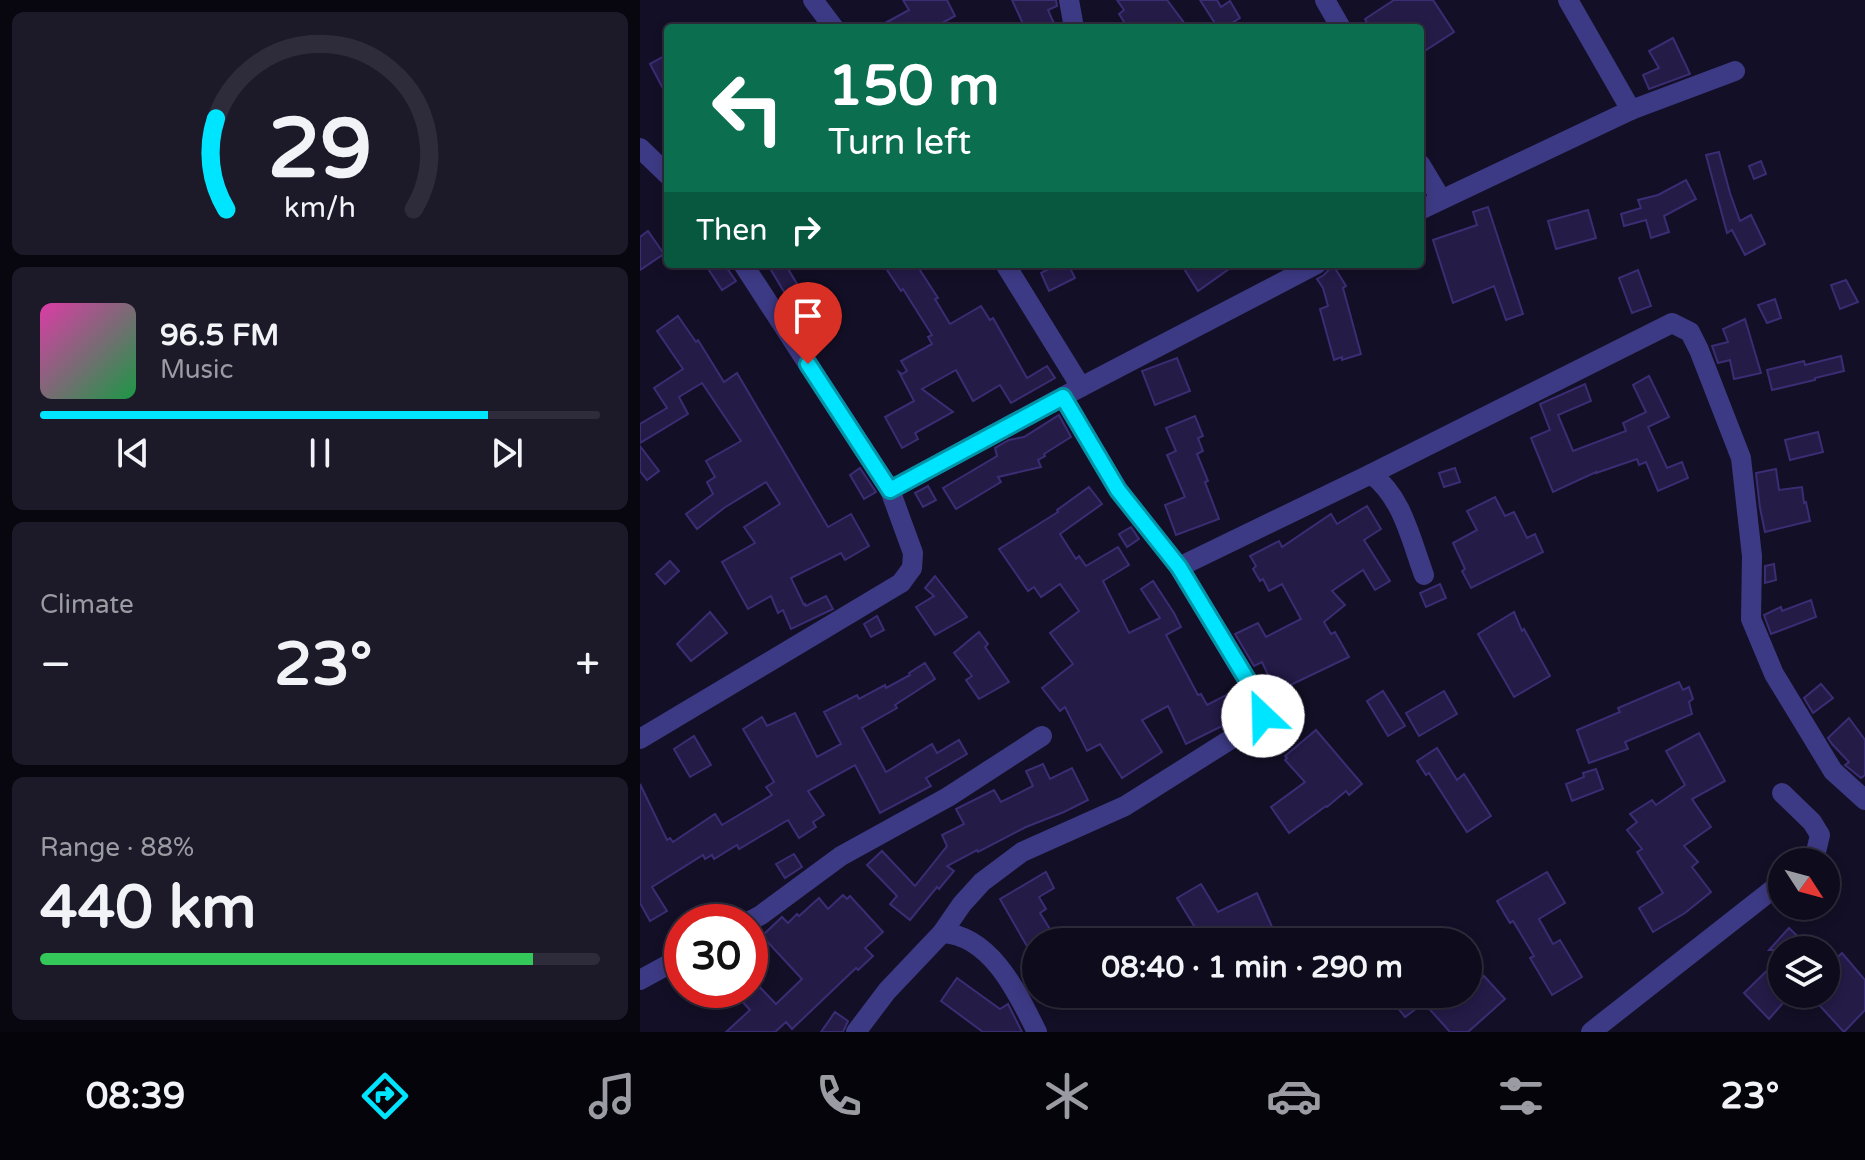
<!DOCTYPE html>
<meta charset="utf-8">
<style>
:root{--surface:#0e0b1c;--page:#1c1929;--text:#f1f3f6;--muted:#9b9ba3;--line:#2e2b3b;--accent:#00e5ff}
body{margin:0;font-family:"Varela Round",sans-serif;background:var(--page);color:var(--text);height:100vh;display:flex;flex-direction:column;font-size:30px;white-space:nowrap}
*{box-sizing:border-box;margin:0}
p{font-size:26px;color:var(--muted)}
.icon{flex:none;width:44px;height:44px;fill:none;stroke:currentColor;stroke-width:2;stroke-linecap:round;stroke-linejoin:round}
.map{position:relative;flex:1;overflow:hidden}
.sheet{display:flex;flex-direction:column;gap:12px;padding:12px;background:#08060f;width:640px}
.sheet>*{flex:none}
.hud{position:absolute;left:24px;top:24px;width:760px;height:244px;border-radius:8px;box-shadow:0 4px 12px #0003,0 0 0 2px var(--line);background:#0b6e4f;color:#fff;overflow:hidden}
.needle{width:52px;rotate:126deg}
.tools{position:absolute;left:1128px;top:848px;display:grid;gap:16px}
.tools a{display:grid;place-items:center;width:72px;height:72px;border-radius:50%;background:var(--surface);box-shadow:0 4px 12px #0003,0 0 0 2px var(--line);font-size:40px}
.speed{position:absolute;left:24px;top:904px;display:flex;gap:16px;font-size:40px;font-weight:700;text-align:center}
.speed>*{display:grid;place-content:center;width:104px;height:104px;border-radius:50%;background:var(--surface);box-shadow:0 4px 12px #0003,0 0 0 2px var(--line);line-height:1}
.speed .limit{border:12px solid #d22;background:#fff;color:#111}
.pin{position:absolute;display:grid;place-items:center;width:68px;height:68px;color:#fff;margin:-82px -34px;border-radius:50% 50% 50% 0;rotate:-45deg;box-shadow:0 0 8px #0007}
.pin .icon{rotate:45deg}
.me{position:absolute;width:88px;margin:-44px;rotate:336deg;stroke-linejoin:round;filter:drop-shadow(0 0 6px #0008)}
.turn{display:flex;align-items:center;gap:28px;height:168px;padding:0 32px;font-size:36px}
.turn .icon{width:104px;height:104px;stroke-width:2.5}
.turn b{display:block;font-size:56px;line-height:68px}
.then{display:flex;align-items:center;height:76px;padding:0 32px;background:#0003;gap:16px;font-size:30px}
.big{font-size:60px;font-weight:800;line-height:1.1}
.sheet .card{flex:1;display:flex;flex-direction:column;justify-content:center;gap:12px;min-width:0;padding:0 28px;border-radius:12px;background:var(--page)}
.sheet .dial{align-items:center;gap:0}
.dial svg{height:208px;overflow:visible;fill:none;stroke:var(--line);stroke-width:7;stroke-linecap:round;text-anchor:middle}
.dial text{fill:var(--text);stroke:none}
.song{display:flex;align-items:center;gap:24px}
.cover{width:96px;height:96px;border-radius:12px;background:linear-gradient(135deg,hsl(320 70% 55%),hsl(140 70% 35%))}
.played{height:8px;border-radius:4px;background:linear-gradient(90deg,var(--accent) 80%,var(--line) 80%)}
.keys{display:flex;justify-content:space-around;direction:ltr}
.heat{display:flex;justify-content:space-between;align-items:center;font-size:44px;direction:ltr}
.charge{height:12px;border-radius:6px;background:linear-gradient(90deg,#34c759 88%,var(--line) 0)}
.trip{position:absolute;left:382px;top:928px;width:460px;height:80px;border-radius:40px;background:var(--surface);box-shadow:0 4px 12px #0003,0 0 0 2px var(--line);font-weight:800;line-height:80px;text-align:center}
.tabs{display:flex;height:128px;justify-content:space-around;align-items:center;background:#06040b;color:var(--muted)}
.tabs .icon{width:56px;height:56px}
.tabs .selected{color:var(--accent)}
.tabs b{font-size:36px;color:var(--text)}
main{display:flex;flex:1;min-height:0}
.map>svg:first-child{display:block}
.building{fill:#241b47;stroke:#3b2d73;stroke-width:2}
.lines{fill:none;stroke-linecap:round;stroke-linejoin:round}
.minor{stroke:#3d3a85;stroke-width:20}
.route-casing{stroke:#0095a6;stroke-width:20}
.route{stroke:#00e5ff;stroke-width:14}
</style>
<main>
<section class="sheet">
<div class="card dial"><svg viewBox="0 0 100 80">
<path d="M14 69A42 42 0 1 1 86 69"/>
<path d="M14 69A42 42 0 0 1 10 34" stroke="#00e5ff"/>
<text x="50" y="56" font-size="32" font-weight="700">29</text>
<text x="50" y="72" font-size="11">km/h</text>
</svg></div>
<div class="card">
<div class="song"><i class="cover"></i><div><b>96.5 FM</b><p>Music</p></div></div>
<div class="played"></div>
<div class="keys"><svg class="icon" aria-label="previous" viewBox="0 0 24 24"><path d="M18 5L8 12l10 7zM5 5v14"/></svg><svg class="icon" aria-label="pause" viewBox="0 0 24 24"><path d="M8 5v14M16 5v14"/></svg><svg class="icon" aria-label="next" viewBox="0 0 24 24"><path d="M6 5l10 7-10 7zM19 5v14"/></svg></div>
</div>
<div class="card"><p>Climate</p>
<div class="heat"><a>−</a><b class="big">23°</b><a>+</a></div>
</div>
<div class="card"><p>Range · 88%</p><b class="big">440 km</b><div class="charge"></div></div>
</section>
<div class="map">
<svg width="1225" height="1032" viewBox="0 0 1225 1032">
<rect width="100%" height="100%" fill="#130f26"/>
<g class="building">
<path d="M263,0H307L315,16L293,28H236L269,10Z"/>
<path d="M372,0H416L417,6L408,10L416,28H385Z"/>
<path d="M477,0H527L548,28H488L479,14L484,10Z"/>
<path d="M560,0H577L581,7L590,1L600,18L592,23L596,28H578Z"/>
<path d="M754,0H793L814,32L780,54V28H730L725,19Z"/>
<path d="M1033,38L1050,74L1009,89L1003,75L1019,68L1009,51Z"/>
<path d="M28,54V98L10,64Z"/>
<path d="M1079,152L1090,193L1100,221L1111,215L1125,244L1105,255L1092,230L1087,233L1066,155Z"/>
<path d="M1121,161L1126,174L1114,179L1109,166Z"/>
<path d="M1046,180L1056,199L1024,216L1029,232L1011,238L1006,220L984,226L981,214L1001,208L998,200L1018,195Z"/>
<path d="M848,207L883,314L866,320L854,286L813,303L793,240L837,225L833,212Z"/>
<path d="M948,210L956,238L916,249L908,221Z"/>
<path d="M8,231L24,254L0,270V237Z"/>
<path d="M65,264H84L96,281L82,290Z"/>
<path d="M140,264H145L162,292L149,300L131,270Z"/>
<path d="M243,264H276L298,298L295,299L310,324L341,306L350,320L353,318L387,378L407,366L415,378L371,403L360,385L333,401L316,370L282,389L313,412L275,433L278,439L262,448L245,417L274,401L259,372L262,374L267,371L261,361L292,344L288,337L292,335L263,289L261,291Z"/>
<path d="M418,264H428L435,278L409,291L401,273Z"/>
<path d="M541,264H596L558,291Z"/>
<path d="M693,265L706,286L703,288L721,354L702,360V357L694,360L680,309L688,306L683,288L677,279L684,275Z"/>
<path d="M998,270L1011,306L992,313L979,278Z"/>
<path d="M1206,280L1218,302L1200,309L1191,285Z"/>
<path d="M1135,299L1141,318L1127,323L1118,305Z"/>
<path d="M38,316L56,342L58,340L84,382L97,373L188,527L211,514L229,546L205,560L201,553L151,578L164,605L165,604L166,606L186,596L193,609L151,629L143,610L138,613L131,596L108,609L82,562L115,543L104,527L140,504L126,482L84,508L57,529L46,514L73,494L67,482L75,477L66,461L101,441L62,383L39,397L48,414L0,443V424L27,408L14,388L43,369L17,331Z"/>
<path d="M1105,319L1121,373L1094,379L1090,360L1078,363L1072,346L1088,342L1083,329Z"/>
<path d="M1201,356L1204,371L1175,378V380L1132,390L1127,370L1164,361L1165,365Z"/>
<path d="M537,358L550,391L515,405L502,371Z"/>
<path d="M1009,376L1029,417L1008,427L1027,468L1042,462L1048,478L1018,491L1006,462L999,465L997,459L956,473V472L913,492L891,438L910,430L900,404L945,384L951,401L918,415L933,451L986,431L983,423L1006,412L993,385Z"/>
<path d="M419,415L431,437L404,454L405,456L398,460L401,467L358,477L361,482L316,509L303,488L357,456L355,448L369,440L384,437Z"/>
<path d="M555,416L563,436L558,438L563,451L557,454L568,481L565,482L579,519L536,535L525,505L545,497L527,455L536,451L526,428Z"/>
<path d="M1178,432L1183,452L1150,460L1145,440Z"/>
<path d="M0,446L19,471L7,480L0,471Z"/>
<path d="M220,468L236,492L224,499L210,475Z"/>
<path d="M815,468L820,482L804,487L799,473Z"/>
<path d="M1136,469L1139,490L1162,487L1164,503L1166,502L1170,521L1125,532L1120,508L1116,473Z"/>
<path d="M288,486L296,500L283,507L275,493Z"/>
<path d="M449,487L462,504L420,534L436,559L439,556L446,566L478,547L489,565L463,581L489,633L520,618L501,589L513,581L534,613L541,627L526,635L558,695L561,694L567,705L596,690L608,713L583,729L582,726L546,744L528,706L502,720L522,752L482,778L460,744L447,751L425,707L420,711L402,688L433,664L410,633L439,611L420,584L401,597L394,587L388,591L359,549L418,512L417,510Z"/>
<path d="M855,497L865,516L874,512L887,538L895,534L903,552L831,588L822,571L825,569L813,543L837,530L827,511Z"/>
<path d="M727,506L741,529L724,540L750,581L735,590L723,570L692,591L705,605L684,622L691,634L695,632L709,657L636,692L622,662L614,666L595,634L618,623L626,637L661,619L642,584L629,591L623,579L620,581L613,569L616,566L610,556L639,541L642,547L691,514L697,524Z"/>
<path d="M491,527L499,539L487,547L479,534Z"/>
<path d="M30,561L39,571L25,584L16,574Z"/>
<path d="M1134,564L1136,580L1125,583V566Z"/>
<path d="M295,576L327,617L295,635L276,607L294,596L285,588Z"/>
<path d="M800,584L806,598L786,607L780,593Z"/>
<path d="M1171,600L1176,617L1131,634L1124,615L1141,607L1142,611Z"/>
<path d="M70,612L87,633L51,661L37,644Z"/>
<path d="M874,612L882,631L884,629L910,676L874,697L838,634Z"/>
<path d="M237,616L244,630L231,637L224,624Z"/>
<path d="M339,632L348,644L345,647L369,682L339,699L326,680L332,676L314,653Z"/>
<path d="M285,663L295,679L255,705L257,708L222,728L246,772L292,744L297,753L319,740L327,754L286,778L291,786L240,813L215,765L168,791L184,815L173,822L176,827L159,838L148,820L99,849L97,845L74,859L72,855L65,859L63,855L12,887L27,911L10,921L0,903V784L27,840L30,838L33,842L75,814L82,825L132,795L126,787L134,782L103,729L122,717L127,726L155,713L177,757L201,744L184,712L217,695L219,699L245,685L246,688L270,675L269,673Z"/>
<path d="M1039,682L1043,690L1049,687L1053,699L1049,702L1052,714L985,742L988,749L949,763L937,730L980,712L978,708Z"/>
<path d="M1181,684L1193,698L1173,713L1164,698Z"/>
<path d="M743,691L765,726L748,736L727,701Z"/>
<path d="M804,691L817,714L779,736L766,713Z"/>
<path d="M1209,718L1225,740V775L1221,778L1205,765L1209,762L1192,744L1188,738Z"/>
<path d="M676,730L722,784L709,795L706,791L687,807L686,806L649,833L631,807L665,782L645,760L647,758L645,756Z"/>
<path d="M1059,733L1085,781L1052,799L1071,827L1044,846L1058,862L1052,867L1071,892L1045,913L1013,932L999,908L1023,893L997,852L1002,849L987,830L997,822L990,814L1012,800L1016,805L1045,785L1026,751Z"/>
<path d="M54,736L71,765L50,777L34,749Z"/>
<path d="M797,748L817,780L824,774L851,816L827,832L789,773L786,775L777,761Z"/>
<path d="M403,764L410,779L432,768L448,800L424,812L386,827L338,852L337,850L307,866L314,871L299,889L297,887L270,920L250,904L257,896L227,865L242,851L275,886L307,846L302,835L324,824L316,809L354,790L361,802L393,786L386,771Z"/>
<path d="M956,769L963,789L932,801L926,784L944,777L943,773Z"/>
<path d="M154,854L162,867L145,878L136,864Z"/>
<path d="M406,872L414,888L399,897L406,909L400,913L418,942H396V962L360,899Z"/>
<path d="M907,872L925,903L899,919L913,944L920,940L942,977L912,995L890,958L894,956L873,921L870,923L857,901Z"/>
<path d="M561,884L578,912L617,893L633,929L605,942H564L537,898Z"/>
<path d="M203,895L207,899L210,896L243,932L225,948L233,956L218,970L216,968L152,1029L146,1022L135,1032H86L110,1010L92,990H110V977L136,1004L162,979L122,936L142,917L148,923L157,914L159,916L179,898L188,909Z"/>
<path d="M1149,928L1172,950H1129Z"/>
<path d="M1202,953L1225,980V1010L1204,1032L1169,994H1186V968Z"/>
<path d="M1142,956V994H1151L1129,1019L1104,993Z"/>
<path d="M844,976L865,999L828,1032H810L784,1003L765,1017L747,994H828V990Z"/>
<path d="M317,978L360,1009L368,1004L382,1032H343L301,1001Z"/>
<path d="M195,1012L208,1021L203,1032H181Z"/>
</g>
<g class="lines">
<g class="minor">
<path d="M173,0L194,28"/>
<path d="M429,0L434,28"/>
<path d="M685,0L701,28"/>
<path d="M928,0L991,110"/>
<path d="M0,148L28,175"/>
<path d="M780,164L801,199"/>
<path d="M780,210L991,110L1095,71"/>
<path d="M365,264L441,387"/>
<path d="M731,474L1032,323L1050,332L1059,350L1101,458L1112,556L1111,619L1134,674L1193,771L1225,800"/>
<path d="M250,490L441,387L677,264"/>
<path d="M539,567L731,474C762,496 771,540 784,575"/>
<path d="M0,739L261,583L272,568L273,553L250,490L103,264"/>
<path d="M1142,793L1172,822L1180,835L1175,856L1167,862"/>
<path d="M108,922L121,915L201,856L308,797L402,736"/>
<path d="M302,933C351,935 378,994 397,1032"/>
<path d="M0,980L42,957"/>
<path d="M216,1032L247,991L302,933L322,904L342,882L382,852L485,806L618,722L623,716V706L539,567L478,490L423,397"/>
<path d="M951,1032L1142,882"/>
</g>
</g>
<g class="lines">
<g class="route-casing">
<path id="route" d="M168,364L250,490L423,397L478,490L539,567L623,706V716"/>
</g>
<use href="#route" class="route"/>
</g>
</svg>
<div class="tools">
<a><svg class="needle" viewBox="-14 -14 28 28"><path d="M0-13l5 13h-10z" fill="#e53935"/><path d="M0 13l5-13h-10z" fill="#9b9ba3"/></svg></a>
<a><svg class="icon" aria-label="layers" viewBox="0 0 24 24"><path d="M12 4l9 5-9 5-9-5zM3 14l9 5 9-5"/></svg></a>
</div>
<div class="speed"><div class="limit">30</div></div>
<div class="pin" style="left:168px;top:364px;background:#d93025"><svg class="icon" aria-label="arrive" viewBox="0 0 24 24"><path d="M6 21V4h12l-3 4 3 4H6"/></svg></div>
<svg class="me" style="left:623px;top:716px" viewBox="-20 -20 40 40"><circle r="19" fill="#fff"/><path d="M0-13L10 11 0 6-10 11z" fill="#00e5ff"/></svg>
<div class="trip">08:40 · 1 min · 290 m</div>
<div class="hud">
<div class="turn"><svg class="icon" aria-label="left" viewBox="0 0 24 24"><path d="M17 20v-9H6M10 6l-5 5 5 5"/></svg><div><b>150 m</b>Turn left</div></div>
<div class="then">Then<svg class="icon" aria-label="right" viewBox="0 0 24 24"><path d="M7 20v-9h11M14 6l5 5-5 5"/></svg></div>
</div>
</div>
</main>
<nav class="tabs">
<b>08:39</b>
<svg class="icon selected" aria-label="directions" viewBox="0 0 24 24"><path d="M12 3l9 9-9 9-9-9zM9 14v-3h6M13 9l2 2-2 2"/></svg>
<svg class="icon" aria-label="music" viewBox="0 0 24 24"><path d="M9 18V5l10-2v13"/><circle cx="6" cy="18" r="3"/><circle cx="16" cy="16" r="3"/></svg>
<svg class="icon" aria-label="phone" viewBox="0 0 24 24"><path d="M5 4h4l2 5-3 2q2 4 5 5l2-3 5 2v4C11 20 4 13 5 4z"/></svg>
<svg class="icon" aria-label="climate" viewBox="0 0 24 24"><path d="M12 3v18M4 7l16 10M4 17L20 7"/></svg>
<svg class="icon" aria-label="car" viewBox="0 0 24 24"><path d="M5 17H2v-5l4-1 3-4h7l3 4 3 1v5h-3M9 17h6M6 11h13"/><circle cx="7" cy="17" r="2"/><circle cx="17" cy="17" r="2"/></svg>
<svg class="icon" aria-label="filters" viewBox="0 0 24 24"><path d="M4 7h16M4 17h16"/><circle cx="9" cy="7" r="2"/><circle cx="15" cy="17" r="2"/></svg>
<b>23°</b>
</nav>
